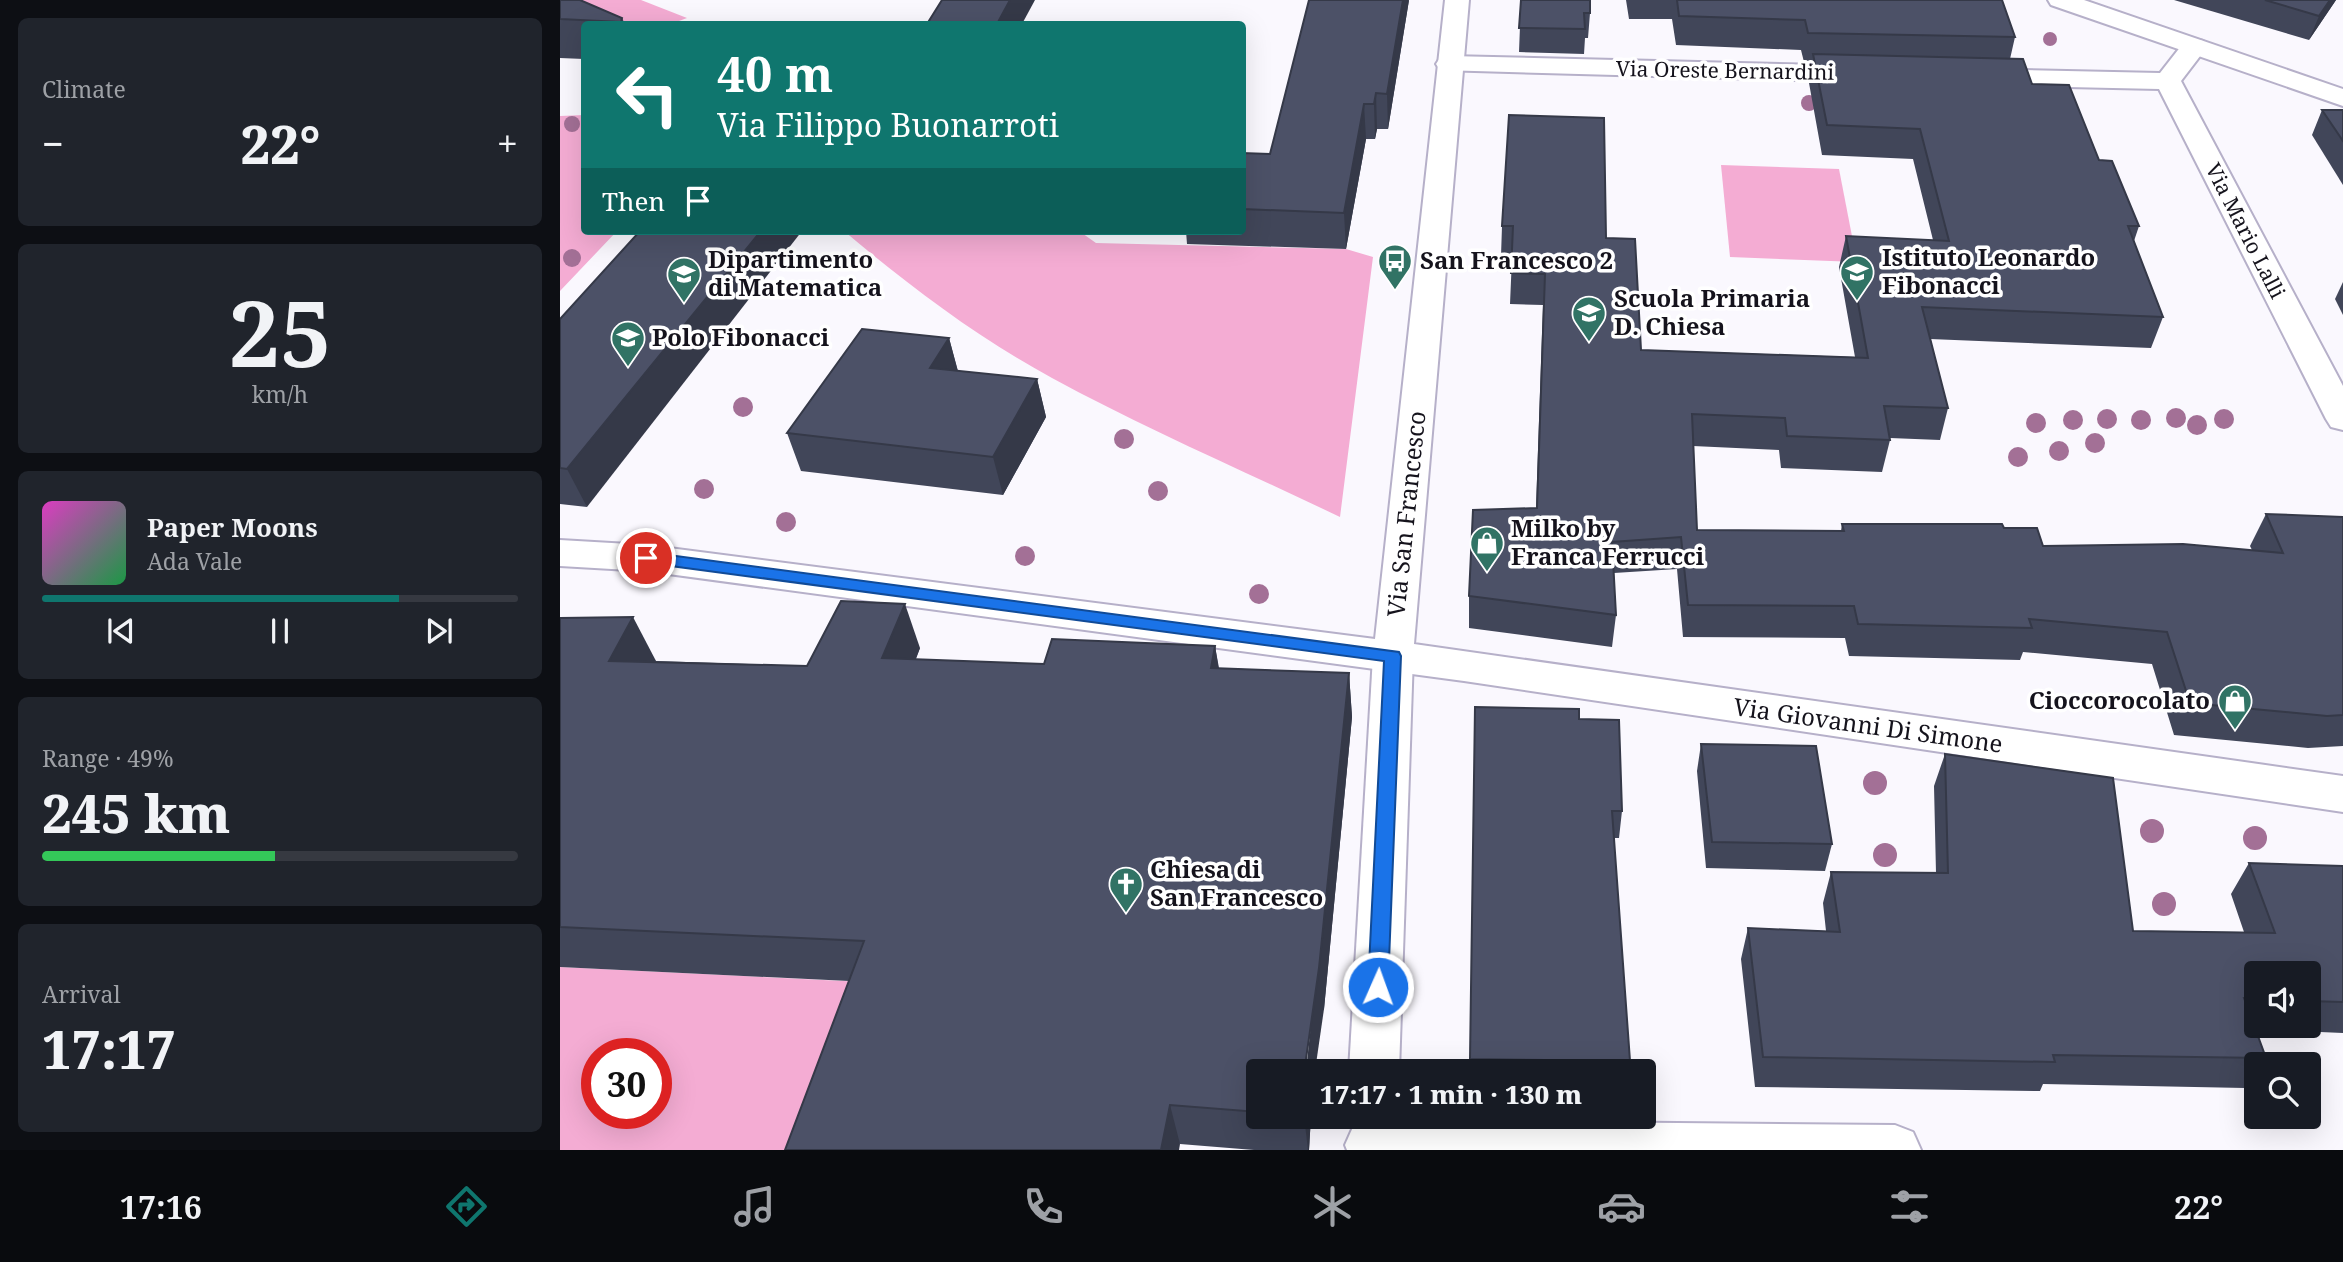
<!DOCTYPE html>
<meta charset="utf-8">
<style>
:root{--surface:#171b24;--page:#20242c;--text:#f1f3f6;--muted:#9ea1a6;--line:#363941;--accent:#0f766e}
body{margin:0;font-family:"Noto Serif",serif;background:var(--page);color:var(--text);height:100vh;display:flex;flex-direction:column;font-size:26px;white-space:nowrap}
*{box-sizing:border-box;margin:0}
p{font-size:23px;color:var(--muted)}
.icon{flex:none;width:38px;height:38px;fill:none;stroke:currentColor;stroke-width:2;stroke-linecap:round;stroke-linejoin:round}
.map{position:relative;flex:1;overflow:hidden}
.drawer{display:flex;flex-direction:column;gap:18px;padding:18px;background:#0d0f14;width:560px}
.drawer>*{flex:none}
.hud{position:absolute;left:21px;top:21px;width:665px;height:214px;border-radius:7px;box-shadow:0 7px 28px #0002;background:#0f766e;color:#fff;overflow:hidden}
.tools{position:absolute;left:1684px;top:961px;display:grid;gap:14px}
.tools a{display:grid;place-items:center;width:77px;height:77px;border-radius:7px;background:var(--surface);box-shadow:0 7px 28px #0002;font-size:35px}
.speed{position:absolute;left:21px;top:1038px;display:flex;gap:14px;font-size:35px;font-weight:700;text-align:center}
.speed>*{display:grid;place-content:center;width:91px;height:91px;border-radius:50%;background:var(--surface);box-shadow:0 7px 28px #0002;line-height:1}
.speed .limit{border:10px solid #d22;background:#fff;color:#111}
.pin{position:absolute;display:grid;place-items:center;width:60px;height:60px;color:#fff;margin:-30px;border:4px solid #fff;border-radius:50%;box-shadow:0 2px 7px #0007}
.me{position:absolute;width:77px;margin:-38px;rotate:2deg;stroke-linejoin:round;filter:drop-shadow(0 0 5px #0008)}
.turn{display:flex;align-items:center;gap:24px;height:147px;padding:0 21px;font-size:32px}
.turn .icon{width:91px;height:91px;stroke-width:2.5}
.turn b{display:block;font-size:49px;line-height:60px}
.then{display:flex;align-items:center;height:66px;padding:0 21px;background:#0003;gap:14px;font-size:26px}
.big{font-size:52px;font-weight:800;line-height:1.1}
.drawer .tile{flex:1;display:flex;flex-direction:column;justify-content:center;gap:10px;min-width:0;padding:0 24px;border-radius:10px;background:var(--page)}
.drawer .dial{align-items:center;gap:0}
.dial b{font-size:91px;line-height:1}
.song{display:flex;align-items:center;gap:21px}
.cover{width:84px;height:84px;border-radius:10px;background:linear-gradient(135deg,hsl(310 70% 55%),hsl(140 70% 35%))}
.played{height:7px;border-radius:4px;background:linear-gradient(90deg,var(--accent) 75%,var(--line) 75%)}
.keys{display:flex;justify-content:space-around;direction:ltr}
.heat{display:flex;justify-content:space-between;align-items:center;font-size:38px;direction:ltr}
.charge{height:10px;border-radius:5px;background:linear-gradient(90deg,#34c759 49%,var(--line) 0)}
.trip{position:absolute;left:686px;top:1059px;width:410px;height:70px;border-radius:7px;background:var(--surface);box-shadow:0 7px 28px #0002;font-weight:800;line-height:70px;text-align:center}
.tab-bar{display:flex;height:112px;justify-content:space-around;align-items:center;background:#090b0e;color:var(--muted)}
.tab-bar .icon{width:49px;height:49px}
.tab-bar .on{color:var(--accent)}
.tab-bar b{font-size:32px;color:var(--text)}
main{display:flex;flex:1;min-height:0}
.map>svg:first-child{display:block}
.green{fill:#f4acd3;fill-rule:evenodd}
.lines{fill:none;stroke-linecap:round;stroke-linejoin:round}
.street-casing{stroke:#b6b0c9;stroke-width:4}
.secondary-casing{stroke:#b6b0c9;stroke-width:4}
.street{fill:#fff;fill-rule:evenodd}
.secondary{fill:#fff;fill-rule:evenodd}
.tree{fill:#a37096}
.wall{fill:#414659;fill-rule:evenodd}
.shaded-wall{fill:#353948}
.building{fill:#4c5167;stroke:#353948;stroke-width:2}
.route{fill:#1a73e8;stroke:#114b97;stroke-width:2}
.labels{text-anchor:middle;stroke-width:7;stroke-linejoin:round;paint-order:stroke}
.far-street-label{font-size:21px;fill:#15131c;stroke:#fff}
.poi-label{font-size:24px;font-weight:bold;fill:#15131c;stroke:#fff;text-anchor:start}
.street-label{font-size:24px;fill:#15131c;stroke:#fff}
</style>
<main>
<section class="drawer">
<div class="tile"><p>Climate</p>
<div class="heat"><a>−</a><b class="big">22°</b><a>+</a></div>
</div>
<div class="tile dial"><b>25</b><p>km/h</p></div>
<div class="tile">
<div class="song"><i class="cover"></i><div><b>Paper Moons</b><p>Ada Vale</p></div></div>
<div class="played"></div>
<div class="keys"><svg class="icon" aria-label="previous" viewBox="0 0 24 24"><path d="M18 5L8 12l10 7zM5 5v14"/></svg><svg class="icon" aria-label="pause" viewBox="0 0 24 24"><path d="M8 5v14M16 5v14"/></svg><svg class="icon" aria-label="next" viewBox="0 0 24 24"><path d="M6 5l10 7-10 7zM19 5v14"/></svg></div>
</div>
<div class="tile"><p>Range · 49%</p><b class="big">245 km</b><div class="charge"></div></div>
<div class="tile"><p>Arrival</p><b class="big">17:17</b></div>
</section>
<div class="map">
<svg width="1783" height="1150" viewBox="0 0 1783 1150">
<rect width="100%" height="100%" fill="#faf8fe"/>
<g class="green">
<path d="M0,0H81L127,18L111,24H44Z"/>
<path d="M24,115V231H57L0,291V116Z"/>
<path d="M1161,165L1279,169L1297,262L1170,257Z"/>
<path d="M284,231H519L536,243L786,249L813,257L780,517C684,471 586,429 492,378C418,338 348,285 284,231Z"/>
<path d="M0,967L324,983L263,1150H0ZM37,1054H96V1113H37Z"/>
</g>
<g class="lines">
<g class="street-casing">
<g id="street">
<path d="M1634,39L1643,41L1647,47L1621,81L1783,386V430L1771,427L1766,419L1599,89L1416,85L1407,83L1403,77L1407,71L1416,69L1600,73L1625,41Z"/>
<path d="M889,56L1304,66L1313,68L1317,74L1313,80L1304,82L880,70L876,64L880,58Z"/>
<path d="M833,641L847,645L853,656L839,1071H789L813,656L819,645Z"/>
<path d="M811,1120L1335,1125L1353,1132L1361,1150H787L785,1145L793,1127Z"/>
</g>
</g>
<g class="secondary-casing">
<g id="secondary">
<path d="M885,0H909L854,644L1783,776V812L904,681L86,571L0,566V540L86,545L815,639Z"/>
<path d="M1488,0H1524L1783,89V106L1491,5Z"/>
</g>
</g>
<use href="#street" class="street"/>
<use href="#secondary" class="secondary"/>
</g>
<g class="tree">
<circle cx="1490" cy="39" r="7"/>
<circle cx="1249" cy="103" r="8"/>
<circle cx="12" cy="124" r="8"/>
<circle cx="12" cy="258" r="9"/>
<circle cx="183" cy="407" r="10"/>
<circle cx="1616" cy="418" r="10"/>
<circle cx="1547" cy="419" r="10"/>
<circle cx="1664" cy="419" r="10"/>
<circle cx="1513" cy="420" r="10"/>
<circle cx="1581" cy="420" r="10"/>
<circle cx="1476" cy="423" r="10"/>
<circle cx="1637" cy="425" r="10"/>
<circle cx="564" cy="439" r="10"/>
<circle cx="1535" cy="443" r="10"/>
<circle cx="1499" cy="451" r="10"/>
<circle cx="1458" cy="457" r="10"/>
<circle cx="144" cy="489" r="10"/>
<circle cx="598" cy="491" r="10"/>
<circle cx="226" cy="522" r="10"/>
<circle cx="465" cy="556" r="10"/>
<circle cx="699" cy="594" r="10"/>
<circle cx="1315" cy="783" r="12"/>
<circle cx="1592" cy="831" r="12"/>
<circle cx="1695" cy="838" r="12"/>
<circle cx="1325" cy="855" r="12"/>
<circle cx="1604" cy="904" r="12"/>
</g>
<g class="wall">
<path d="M0,0L62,18L65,24H24V59L0,58Z"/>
<path d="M849,0L828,129H817L815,139H806L786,249L627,244L626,231H682V153L710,154Z"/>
<path d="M961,0L1030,13L1028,38H1025L1024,54L959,52Z"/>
<path d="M1066,0H1442L1455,37L1450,59L1539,160L1579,226L1574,241L1603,317L1591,348L1370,339L1388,408L1380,440L1330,438V440L1322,472L1221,468L1219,450L1133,446L1137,530L1281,531L1282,524L1444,528L1483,546L1692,550L1690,546L1706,514L1783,517V746L1748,748L1614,735L1592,664L1463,652L1460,660L1289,656L1285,638L1123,637L1117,569L1054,573L1056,615L1052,647L909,628V596L976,508L983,305L950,304L952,257L941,256L942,226L949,115L1046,238L1081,350L1295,357L1279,267L1286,236L1373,240L1353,159L1262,155L1249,83L1252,62H1244L1241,50L1116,45L1112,19H1069Z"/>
<path d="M1614,0H1776L1749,40Z"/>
<path d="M1762,110H1783V185L1752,135Z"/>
<path d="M1783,282V315L1775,299Z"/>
<path d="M0,319L27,507L0,504Z"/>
<path d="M389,338L398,371L477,379L486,417L443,495L241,471L227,433Z"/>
<path d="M0,618L96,661L247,666L360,648L356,659L484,664L655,646L659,668L789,673L792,717L764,1009L698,1071V1116H751L749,1150H694L620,1144L289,981L0,967Z"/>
<path d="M915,707L1062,811L1059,838H1054L1070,1061L1069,1071H910Z"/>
<path d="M1141,744L1272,844L1265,871L1146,868L1137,771Z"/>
<path d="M1385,754L1573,931L1684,932L1671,894L1689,863L1783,866V1033L1695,1029L1706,1058L1702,1064H1696V1073L1685,1088L1483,1084L1480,1091L1195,1087L1181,959L1188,928L1266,931L1263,903L1271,872L1376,873L1374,786ZM1696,973H1748V1026H1696Z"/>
</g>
<g class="shaded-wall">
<path d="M450,0H475L462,24H437Z"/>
<path d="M843,0H849L828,129L827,94Z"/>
<path d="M1770,0H1776L1749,40L1759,16Z"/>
<path d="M816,93L817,129L815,139L814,104Z"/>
<path d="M804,104L806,139L786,249L784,213Z"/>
<path d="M201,231H242L27,507L7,469Z"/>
<path d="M389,338L399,376L370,368Z"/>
<path d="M477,379L486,417L443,495L433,457Z"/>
<path d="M345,604L360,648L338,702L322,658Z"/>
<path d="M73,617L96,661H49Z"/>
<path d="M655,646L662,690L651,668Z"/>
<path d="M789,673L792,717L764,1009L755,1071H746Z"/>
<path d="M610,1105L620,1144L619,1150H601Z"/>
<path d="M744,1116H751L749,1150H748Z"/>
</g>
<g class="building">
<path d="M0,0H20L62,18L61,22L0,19Z"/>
<path d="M382,0H450L437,24H367Z"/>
<path d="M749,0H843L827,94L816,93L814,104H804L784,213L682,209V153L710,154Z"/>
<path d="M961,0H1030V13H1024L1025,29L959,28Z"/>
<path d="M1117,0H1442L1455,37L1248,33L1245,20L1119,16Z"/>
<path d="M1705,0H1770L1759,16Z"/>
<path d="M1253,54L1463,59L1472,84L1509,85L1539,160L1552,161L1579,226H1568L1603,317L1362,307L1388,408L1324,406L1330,440L1227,436L1225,418L1132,414L1137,530L1284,531L1282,524H1442L1444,528H1477L1483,546L1623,544L1723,553L1706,514L1783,517V715L1767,716L1630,703L1607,632L1469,619L1472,628L1298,624L1294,606L1128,605L1121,537L1052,542L1056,615L909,596L913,510L977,508L985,274L951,273L953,226H942L949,115L1044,118L1046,238L1075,239L1081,350L1308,358L1286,236L1389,241L1360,129L1267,125Z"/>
<path d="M1762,110H1783V141Z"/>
<path d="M80,231H201L7,469L0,468V319Z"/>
<path d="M302,329L389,338L370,368L477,379L433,457L227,433Z"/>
<path d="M281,601L345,604L322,658L484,664L492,639L655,646L651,668L789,673L759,968L746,1059V1071H698V1112L610,1105L601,1150H225L304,941L0,927V618L73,617L49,661L247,666Z"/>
<path d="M915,707L1019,709V719L1059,720L1062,811H1052L1070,1061L910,1059Z"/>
<path d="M1141,744L1256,746L1272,844L1152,842Z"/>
<path d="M1385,754L1553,778L1573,931L1715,933L1689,863L1783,866V1002L1748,1001V973H1696V998H1684L1706,1058L1493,1055L1495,1062L1203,1057L1188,928L1280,932L1271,872L1388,873Z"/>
</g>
<path class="route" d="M86,552L839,652L841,656L828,987L825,994L818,996L811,994L808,987L824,661L81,562L78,558Z"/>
<defs>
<g id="bus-pin" transform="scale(1.75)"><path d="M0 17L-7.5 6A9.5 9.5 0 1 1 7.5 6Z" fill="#317365" stroke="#fff"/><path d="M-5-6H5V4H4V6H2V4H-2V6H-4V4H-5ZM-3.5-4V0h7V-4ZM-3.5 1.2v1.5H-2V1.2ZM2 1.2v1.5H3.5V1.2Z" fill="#fff"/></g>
<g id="school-pin" transform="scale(1.75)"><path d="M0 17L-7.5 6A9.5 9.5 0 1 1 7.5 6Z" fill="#317365" stroke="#fff"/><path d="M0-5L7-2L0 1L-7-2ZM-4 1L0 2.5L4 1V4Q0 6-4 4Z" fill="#fff"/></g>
<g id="university-pin" transform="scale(1.75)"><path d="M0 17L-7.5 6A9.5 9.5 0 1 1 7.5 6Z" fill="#317365" stroke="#fff"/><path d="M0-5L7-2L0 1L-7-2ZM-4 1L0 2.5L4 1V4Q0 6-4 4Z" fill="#fff"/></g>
<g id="shop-pin" transform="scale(1.75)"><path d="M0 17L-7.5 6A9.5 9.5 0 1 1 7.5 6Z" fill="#317365" stroke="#fff"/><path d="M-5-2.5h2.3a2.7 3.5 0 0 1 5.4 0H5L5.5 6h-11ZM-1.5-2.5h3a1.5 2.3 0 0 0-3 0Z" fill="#fff"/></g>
<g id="church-pin" transform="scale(1.75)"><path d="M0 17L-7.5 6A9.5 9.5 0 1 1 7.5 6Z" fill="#317365" stroke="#fff"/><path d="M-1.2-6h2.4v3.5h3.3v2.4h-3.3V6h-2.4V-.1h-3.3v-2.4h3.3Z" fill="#fff"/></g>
</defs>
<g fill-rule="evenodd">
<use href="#bus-pin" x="835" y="261"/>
<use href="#school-pin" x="1297" y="272"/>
<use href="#university-pin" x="124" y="274"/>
<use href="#school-pin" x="1029" y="313"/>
<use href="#university-pin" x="68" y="338"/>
<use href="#shop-pin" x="927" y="543"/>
<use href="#shop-pin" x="1675" y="701"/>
<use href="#church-pin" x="566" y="884"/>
</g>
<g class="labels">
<g class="far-street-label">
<text transform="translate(1165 71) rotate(1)" y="7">Via Oreste Bernardini</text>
<text transform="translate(1685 231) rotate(63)" y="7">Via Mario Lalli</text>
</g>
<g class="poi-label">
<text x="1322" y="266">Istituto Leonardo<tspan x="1322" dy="28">Fibonacci</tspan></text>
<text x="148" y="268">Dipartimento<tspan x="148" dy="28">di Matematica</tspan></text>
<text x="860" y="269">San Francesco 2</text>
<text x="1054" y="307">Scuola Primaria<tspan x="1054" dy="28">D. Chiesa</tspan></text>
<text x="92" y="346">Polo Fibonacci</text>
<text x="951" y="537">Milko by<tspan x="951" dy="28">Franca Ferrucci</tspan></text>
<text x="1650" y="709" text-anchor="end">Cioccorocolato</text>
<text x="590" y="878">Chiesa di<tspan x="590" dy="28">San Francesco</tspan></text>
</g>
<g class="street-label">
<text transform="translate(847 514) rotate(-84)" y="8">Via San Francesco</text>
<text transform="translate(1308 726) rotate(8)" y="8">Via Giovanni Di Simone</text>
</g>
</g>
</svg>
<div class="tools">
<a><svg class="icon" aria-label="sound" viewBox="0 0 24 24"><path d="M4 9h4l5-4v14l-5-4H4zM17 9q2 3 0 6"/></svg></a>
<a><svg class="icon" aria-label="search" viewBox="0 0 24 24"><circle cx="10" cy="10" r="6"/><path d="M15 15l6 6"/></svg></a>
</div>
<div class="speed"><div class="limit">30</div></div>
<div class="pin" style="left:86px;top:558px;background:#d93025"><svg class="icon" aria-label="arrive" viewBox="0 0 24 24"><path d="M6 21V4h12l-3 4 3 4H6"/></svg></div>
<svg class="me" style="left:818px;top:987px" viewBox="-20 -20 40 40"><circle r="17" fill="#1a73e8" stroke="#fff" stroke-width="3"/><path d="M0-11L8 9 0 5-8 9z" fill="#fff"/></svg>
<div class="trip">17:17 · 1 min · 130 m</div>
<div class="hud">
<div class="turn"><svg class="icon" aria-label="left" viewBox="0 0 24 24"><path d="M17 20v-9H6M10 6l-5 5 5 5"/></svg><div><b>40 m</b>Via Filippo Buonarroti</div></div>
<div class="then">Then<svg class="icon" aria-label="arrive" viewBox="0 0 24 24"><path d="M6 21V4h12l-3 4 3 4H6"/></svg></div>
</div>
</div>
</main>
<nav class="tab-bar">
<b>17:16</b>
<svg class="icon on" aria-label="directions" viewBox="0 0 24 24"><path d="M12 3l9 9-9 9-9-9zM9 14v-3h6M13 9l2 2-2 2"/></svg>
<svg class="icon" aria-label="music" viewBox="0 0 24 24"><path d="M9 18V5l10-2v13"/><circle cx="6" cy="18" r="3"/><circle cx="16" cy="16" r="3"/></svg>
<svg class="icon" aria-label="phone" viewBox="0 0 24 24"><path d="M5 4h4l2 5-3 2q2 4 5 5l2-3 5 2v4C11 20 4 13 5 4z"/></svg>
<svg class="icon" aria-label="climate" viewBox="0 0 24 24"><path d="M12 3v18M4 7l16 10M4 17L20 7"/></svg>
<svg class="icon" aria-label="car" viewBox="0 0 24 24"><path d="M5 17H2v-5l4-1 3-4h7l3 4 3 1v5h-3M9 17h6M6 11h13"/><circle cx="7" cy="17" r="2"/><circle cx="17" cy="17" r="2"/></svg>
<svg class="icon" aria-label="filters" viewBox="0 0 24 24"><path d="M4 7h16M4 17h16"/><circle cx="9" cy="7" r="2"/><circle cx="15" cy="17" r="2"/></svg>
<b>22°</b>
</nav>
